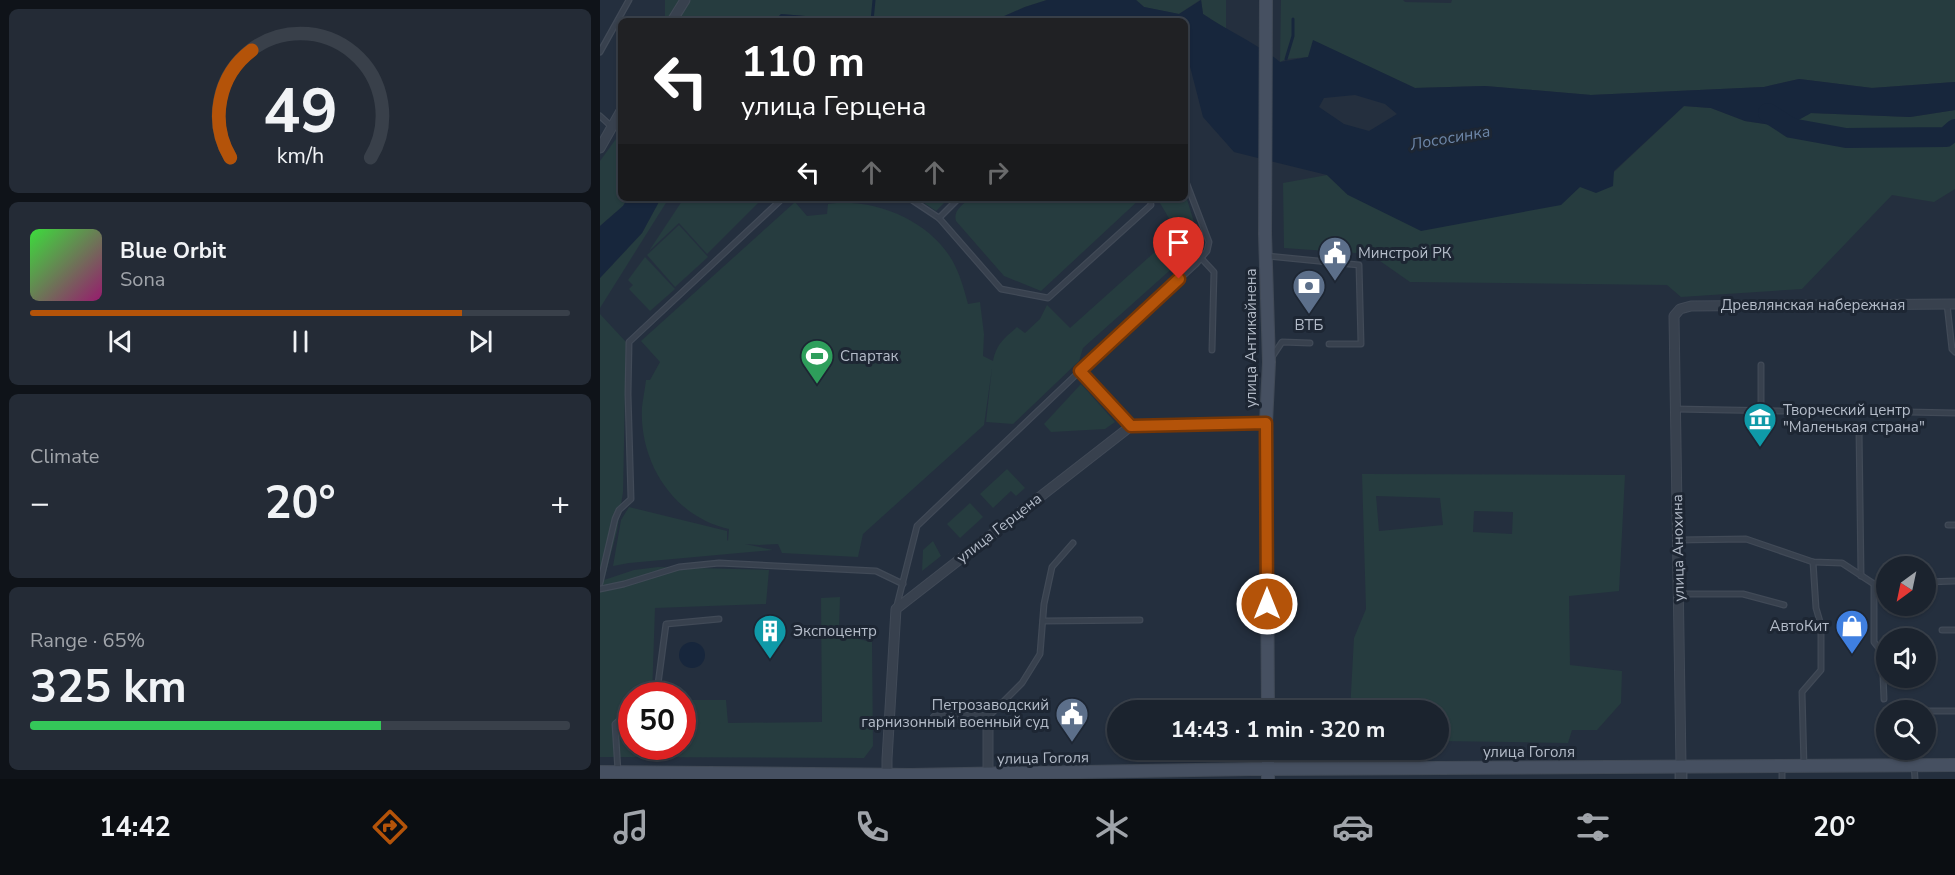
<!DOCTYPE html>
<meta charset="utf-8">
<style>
:root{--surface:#1b232e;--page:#242b36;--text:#f1f3f6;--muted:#a0a4aa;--line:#39404a;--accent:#b45309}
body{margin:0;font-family:"Nunito Sans",sans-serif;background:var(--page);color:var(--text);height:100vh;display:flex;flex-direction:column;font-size:22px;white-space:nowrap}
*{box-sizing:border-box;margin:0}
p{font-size:20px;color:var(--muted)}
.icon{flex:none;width:33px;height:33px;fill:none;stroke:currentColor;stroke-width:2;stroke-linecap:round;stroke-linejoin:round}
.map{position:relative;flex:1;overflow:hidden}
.sheet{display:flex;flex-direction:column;gap:9px;padding:9px;background:#0f1319;width:600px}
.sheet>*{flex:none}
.hud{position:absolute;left:18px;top:18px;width:570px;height:183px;border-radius:9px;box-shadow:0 2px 4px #0004,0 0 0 2px var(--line);background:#202124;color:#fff;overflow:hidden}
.needle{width:39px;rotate:213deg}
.fabs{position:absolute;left:1276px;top:556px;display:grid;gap:12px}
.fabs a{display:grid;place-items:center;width:60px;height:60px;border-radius:50%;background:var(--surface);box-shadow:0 2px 4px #0004,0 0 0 2px var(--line);font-size:30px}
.speed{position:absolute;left:18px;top:682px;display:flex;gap:12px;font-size:30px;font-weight:700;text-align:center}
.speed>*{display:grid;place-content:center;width:78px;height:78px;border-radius:50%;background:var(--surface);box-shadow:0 2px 4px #0004,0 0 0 2px var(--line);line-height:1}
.speed .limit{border:9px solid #d22;background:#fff;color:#111}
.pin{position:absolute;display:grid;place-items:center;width:51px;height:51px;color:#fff;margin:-62px -26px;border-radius:50% 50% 50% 0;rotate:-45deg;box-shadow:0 0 6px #0007}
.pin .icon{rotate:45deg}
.me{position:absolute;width:66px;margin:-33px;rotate:0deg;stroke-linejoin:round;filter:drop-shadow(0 0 4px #0008)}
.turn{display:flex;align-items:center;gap:21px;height:126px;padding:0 24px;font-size:27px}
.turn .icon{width:78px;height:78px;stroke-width:2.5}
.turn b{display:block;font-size:42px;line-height:51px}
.lanes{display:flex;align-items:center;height:57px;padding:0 24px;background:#0003;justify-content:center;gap:30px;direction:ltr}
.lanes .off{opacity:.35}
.big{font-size:45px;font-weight:700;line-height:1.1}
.sheet .tile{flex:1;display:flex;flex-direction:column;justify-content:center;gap:9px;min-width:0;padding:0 21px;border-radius:9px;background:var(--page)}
.sheet .dial{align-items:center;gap:0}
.dial svg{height:156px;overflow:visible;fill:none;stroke:var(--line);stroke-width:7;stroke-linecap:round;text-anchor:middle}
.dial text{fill:var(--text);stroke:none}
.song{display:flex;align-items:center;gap:18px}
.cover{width:72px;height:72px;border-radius:9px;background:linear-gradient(135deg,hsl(120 70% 55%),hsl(320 70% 35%))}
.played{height:6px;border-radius:3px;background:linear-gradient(90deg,var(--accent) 80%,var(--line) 80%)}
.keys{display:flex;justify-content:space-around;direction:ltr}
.heat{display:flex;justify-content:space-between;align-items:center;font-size:33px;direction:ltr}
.charge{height:9px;border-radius:4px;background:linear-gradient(90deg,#34c759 65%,var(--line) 0)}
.trip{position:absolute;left:507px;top:700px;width:342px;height:60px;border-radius:30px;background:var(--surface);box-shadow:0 2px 4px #0004,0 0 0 2px var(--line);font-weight:700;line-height:60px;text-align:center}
.tabs{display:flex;height:96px;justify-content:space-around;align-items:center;background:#0b0e12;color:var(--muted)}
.tabs .icon{width:42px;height:42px}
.tabs .selected{color:var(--accent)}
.tabs b{font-size:27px;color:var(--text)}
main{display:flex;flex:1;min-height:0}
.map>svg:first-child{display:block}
.green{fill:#263c3f;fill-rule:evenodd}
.water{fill:#17263c;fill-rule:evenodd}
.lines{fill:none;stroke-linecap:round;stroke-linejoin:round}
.stream{stroke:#17263c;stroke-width:3}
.river{stroke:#17263c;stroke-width:20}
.service-casing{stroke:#414a57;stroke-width:7}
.minor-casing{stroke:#414a57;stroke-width:11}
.tertiary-casing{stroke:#414a57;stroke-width:13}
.secondary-casing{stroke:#414a57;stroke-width:14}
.service{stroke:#38414e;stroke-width:4.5}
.minor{stroke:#38414e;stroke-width:9}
.tertiary{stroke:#38414e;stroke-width:10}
.secondary{stroke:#465061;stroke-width:12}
.route-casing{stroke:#753606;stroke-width:15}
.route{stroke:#b45309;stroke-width:10}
.labels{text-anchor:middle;stroke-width:6;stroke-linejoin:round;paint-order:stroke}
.poi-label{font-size:15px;fill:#b4bcc9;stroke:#1d2633;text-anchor:start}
.street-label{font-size:15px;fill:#b4bcc9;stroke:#1d2633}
.water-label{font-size:16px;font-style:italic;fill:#6d86a8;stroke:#1d2633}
</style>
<main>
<section class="sheet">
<div class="tile dial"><svg viewBox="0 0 100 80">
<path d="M14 69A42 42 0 1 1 86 69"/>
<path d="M14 69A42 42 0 0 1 25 14" stroke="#b45309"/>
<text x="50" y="56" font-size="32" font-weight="700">49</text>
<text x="50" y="72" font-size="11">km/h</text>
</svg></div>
<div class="tile">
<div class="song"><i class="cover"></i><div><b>Blue Orbit</b><p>Sona</p></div></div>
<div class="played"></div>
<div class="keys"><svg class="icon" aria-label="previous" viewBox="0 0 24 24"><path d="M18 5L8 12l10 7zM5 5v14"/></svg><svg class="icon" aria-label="pause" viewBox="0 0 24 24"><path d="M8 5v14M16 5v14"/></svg><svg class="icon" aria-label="next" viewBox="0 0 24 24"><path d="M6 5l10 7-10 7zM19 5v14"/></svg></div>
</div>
<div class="tile"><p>Climate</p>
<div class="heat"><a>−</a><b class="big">20°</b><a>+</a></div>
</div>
<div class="tile"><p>Range · 65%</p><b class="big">325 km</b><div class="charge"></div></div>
</section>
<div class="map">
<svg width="1355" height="779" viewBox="0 0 1355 779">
<rect width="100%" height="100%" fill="#242f3e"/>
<g class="green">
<path d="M65,0H447L425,7L393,21H264L181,14L174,21H65Z"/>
<path d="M536,0H600L579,14L544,7Z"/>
<path d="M601,0H626V29L603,14Z"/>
<path d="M681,0H803L805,2L851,3L852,0H1355V82L1272,88L1199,79L1164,87L991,95L885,86L815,88L714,41L709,57L686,59L680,62Z"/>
<path d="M1084,106L1111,108L1145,121L1191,128L1192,123L1211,113L1310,117L1355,110V189L1334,202L1292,195L1202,289L1081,297L1067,285L810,282L770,254L684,248L683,183L727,175L748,195L980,187L1014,172Z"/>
<path d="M21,132V198H28L23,206L0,226V161Z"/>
<path d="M585,193L599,238L598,252L587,264H577L483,348L479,361L413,424L386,422L392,368L384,425L263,534L258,557L182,553L178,544L159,545L145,544L173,550L29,563L13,566L21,520L29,507L127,531V540L128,541L129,529C74,517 39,463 42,407C43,398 45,389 46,380H50L60,362L41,341L195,202L207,216L227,214L228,204C273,197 329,220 352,260C360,274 364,289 368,304L380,302L384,334L383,356L393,361C397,343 404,339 417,327L425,333L440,319L447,305L470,328L577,232L557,198H585Z"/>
<path d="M61,198H69L0,308V278L42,233Z"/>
<path d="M84,198H135L141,203L147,198H163L107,254L79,223L49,251Z"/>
<path d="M317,198H349L336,211Z"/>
<path d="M370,198H541L441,291L404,276L356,221C353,211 362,205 370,198Z"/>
<path d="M79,225L108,257L75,287L47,255Z"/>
<path d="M45,257L75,289L50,311L29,289L33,285L28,280Z"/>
<path d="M0,314L26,342L23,492L17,531L4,580L34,570L58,567L169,570L166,604L55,608L52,696H32V747H82L83,700H126L128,723L222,722L221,598L240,597L239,630L249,637L272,642L273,746L264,758L0,757Z"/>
<path d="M481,384L515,422L505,429L451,432L444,424Z"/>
<path d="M407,469L425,488L416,496L411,491L393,508L380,494Z"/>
<path d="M762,474L1025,475L1019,591L969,596L970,665L1022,671L1021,703L997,730H972L968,743L839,741L838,711H750L754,638L766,609ZM776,496L840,498L843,525L779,531ZM874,511L913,512L912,534L873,532Z"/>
<path d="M370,503L383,517L360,538L347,524Z"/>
<path d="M333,541L341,556L322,571L323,550Z"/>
</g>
<g class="water">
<path d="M447,0H536L544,7L579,14L601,0L603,14C628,31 656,43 680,62L708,57L713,40L815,88L885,86L991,95L1164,87L1199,79L1272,88L1355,82V110L1310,117L1211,113L1193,123L1191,128L1145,121L1111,108L1084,106L1014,171L1013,186L996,193L980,187L961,205L821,231L748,195L727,175L634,152L603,117L585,47V21H393L425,7ZM755,95L785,104L797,114L769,131L744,124L719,107L724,98Z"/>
<path d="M181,14L264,21H174Z"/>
<path d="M28,198H61L42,233L0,278V226L23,206Z"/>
<circle cx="92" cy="655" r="13"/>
</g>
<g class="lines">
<g class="stream">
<path d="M272,21L274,0"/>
<path d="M686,59L693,36V19"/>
</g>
<path class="river" d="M1168,113L1191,128L1246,138L1346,137L1355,129"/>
<g class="service-casing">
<g id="service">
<path d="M0,52L29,0"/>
<path d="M0,116L12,127"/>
<path d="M309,198L339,218L401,289L448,298L551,205L550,198"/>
<path d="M339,218L359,198"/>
<path d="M667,256L759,265L761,344H729"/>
<path d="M602,259L614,272L612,350"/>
<path d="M1347,304L1352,349L1355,352"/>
<path d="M672,357L682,342L710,343"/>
<path d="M1161,365V410"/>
<path d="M480,371L531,426"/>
<path d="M1075,409L1183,411"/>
<path d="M1308,412L1355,413"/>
<path d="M1259,429L1261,576"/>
<path d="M1348,525H1355"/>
<path d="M1077,540L1146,539L1213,562L1242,563L1274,584H1287"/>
<path d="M1326,582L1355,581"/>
<path d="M0,583L15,519L19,510L31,499L28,394L29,342L183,198"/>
<path d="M1274,584V642L1282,652L1284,699"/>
<path d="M0,589L24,584L79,567L119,563L276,571L303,584"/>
<path d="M1078,594H1143L1184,605"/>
<path d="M297,605L317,526L480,371L596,264L607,251L609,242L585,179"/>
<path d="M443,621L540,620"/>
<path d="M1342,630H1355"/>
<path d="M45,696L58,684L66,624L119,619"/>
<path d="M1314,711H1355"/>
<path d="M388,717L422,683L440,654L444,604L452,567L473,543"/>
<path d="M1313,750L1315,779"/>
<path d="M1204,766L1202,692L1221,670V625L1216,608L1213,562"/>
<path d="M1182,769V779"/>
<path d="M18,771L15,724L32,709"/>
</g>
</g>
<g class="minor-casing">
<g id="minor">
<path d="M72,21L85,0"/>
<path d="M0,148L21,111"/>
<path d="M335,718L388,717V774"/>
<path d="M1081,766L1074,316L1080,309L1091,306L1355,304"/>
<path d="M287,779V759L296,609L531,426L666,423"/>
</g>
</g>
<g class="tertiary-casing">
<path id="tertiary" d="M1081,766V779"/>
</g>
<g class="secondary-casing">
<g id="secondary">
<path d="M666,0L665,234L669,362L666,423L668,711"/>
<path d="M668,750V779"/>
<path d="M0,772L311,775L651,769L1355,765"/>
</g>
</g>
<use href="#service" class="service"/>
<use href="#minor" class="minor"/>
<use href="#tertiary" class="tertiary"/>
<use href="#secondary" class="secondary"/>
</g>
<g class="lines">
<g class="route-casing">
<path id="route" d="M579,279L480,371L531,426L666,423L667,604"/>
</g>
<use href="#route" class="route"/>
</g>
<defs>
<g id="civic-pin" transform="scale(1.725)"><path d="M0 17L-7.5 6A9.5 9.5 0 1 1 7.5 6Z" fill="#5c6f8a" stroke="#1d2633"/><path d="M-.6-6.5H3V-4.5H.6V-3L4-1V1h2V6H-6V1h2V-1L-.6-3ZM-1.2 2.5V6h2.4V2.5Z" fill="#fff"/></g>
<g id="bank-pin" transform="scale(1.725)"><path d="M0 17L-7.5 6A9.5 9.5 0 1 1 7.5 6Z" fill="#5c6f8a" stroke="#1d2633"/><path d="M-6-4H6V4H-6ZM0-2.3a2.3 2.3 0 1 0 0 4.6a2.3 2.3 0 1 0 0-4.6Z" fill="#fff"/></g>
<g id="stadium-pin" transform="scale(1.725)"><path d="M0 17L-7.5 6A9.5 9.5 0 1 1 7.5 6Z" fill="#2e9e5b" stroke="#1d2633"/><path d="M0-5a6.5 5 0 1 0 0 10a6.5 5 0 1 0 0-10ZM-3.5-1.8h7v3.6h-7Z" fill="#fff"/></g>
<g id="museum-pin" transform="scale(1.725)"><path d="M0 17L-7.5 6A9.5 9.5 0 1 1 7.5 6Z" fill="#0f9aa8" stroke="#1d2633"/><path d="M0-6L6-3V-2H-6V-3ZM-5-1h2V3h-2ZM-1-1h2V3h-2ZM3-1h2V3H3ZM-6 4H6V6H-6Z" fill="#fff"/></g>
<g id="shop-pin" transform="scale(1.725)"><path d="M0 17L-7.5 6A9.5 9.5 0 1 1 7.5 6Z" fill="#3f7fe0" stroke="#1d2633"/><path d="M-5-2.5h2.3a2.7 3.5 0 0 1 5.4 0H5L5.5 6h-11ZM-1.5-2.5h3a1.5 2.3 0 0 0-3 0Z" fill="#fff"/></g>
<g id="building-pin" transform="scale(1.725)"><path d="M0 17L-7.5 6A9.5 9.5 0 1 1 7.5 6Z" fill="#0f9aa8" stroke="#1d2633"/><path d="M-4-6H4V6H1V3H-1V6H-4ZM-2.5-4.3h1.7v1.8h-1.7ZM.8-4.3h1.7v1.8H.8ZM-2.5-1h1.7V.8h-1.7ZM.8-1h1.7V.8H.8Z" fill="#fff"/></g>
</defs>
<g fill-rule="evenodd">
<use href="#civic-pin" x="735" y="253"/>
<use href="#bank-pin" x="709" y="286"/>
<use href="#stadium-pin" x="217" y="356"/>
<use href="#museum-pin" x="1160" y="419"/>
<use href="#shop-pin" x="1252" y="626"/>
<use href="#building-pin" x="170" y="631"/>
<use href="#civic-pin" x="472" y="714"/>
</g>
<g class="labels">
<g class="poi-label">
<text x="758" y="258">Минстрой РК</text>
<text x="709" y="330" text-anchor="middle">ВТБ</text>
<text x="240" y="361">Спартак</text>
<text x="1183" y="415">Творческий центр<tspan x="1183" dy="17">"Маленькая страна"</tspan></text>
<text x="1229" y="631" text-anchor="end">АвтоКит</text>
<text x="193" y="636">Экспоцентр</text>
<text x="449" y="710" text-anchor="end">Петрозаводский<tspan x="449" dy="17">гарнизонный военный суд</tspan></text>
</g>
<g class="street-label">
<text x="1213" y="310">Древлянская набережная</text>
<text transform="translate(651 338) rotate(-90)" y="5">улица Антикайнена</text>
<text transform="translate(399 528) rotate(-38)" y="5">улица Герцена</text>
<text transform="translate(1078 548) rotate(-91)" y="5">улица Анохина</text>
<text x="929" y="757">улица Гоголя</text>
<text transform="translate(443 758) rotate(-1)" y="5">улица Гоголя</text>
</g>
<g class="water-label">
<text transform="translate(850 137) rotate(-10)" y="6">Лососинка</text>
</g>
</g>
</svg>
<div class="fabs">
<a><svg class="needle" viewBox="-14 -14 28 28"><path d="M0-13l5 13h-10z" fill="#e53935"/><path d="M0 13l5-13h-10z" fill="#a0a4aa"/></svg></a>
<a><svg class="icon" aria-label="sound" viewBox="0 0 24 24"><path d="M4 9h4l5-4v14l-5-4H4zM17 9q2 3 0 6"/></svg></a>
<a><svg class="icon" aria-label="search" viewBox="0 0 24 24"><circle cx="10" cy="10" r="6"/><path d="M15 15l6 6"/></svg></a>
</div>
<div class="speed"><div class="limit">50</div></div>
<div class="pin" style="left:579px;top:279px;background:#d93025"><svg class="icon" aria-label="arrive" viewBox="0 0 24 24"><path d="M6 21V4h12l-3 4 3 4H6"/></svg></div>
<svg class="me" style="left:667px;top:604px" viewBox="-20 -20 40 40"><circle r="17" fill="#b45309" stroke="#fff" stroke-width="3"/><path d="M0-11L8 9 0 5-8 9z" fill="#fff"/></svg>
<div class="trip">14:43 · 1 min · 320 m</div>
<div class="hud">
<div class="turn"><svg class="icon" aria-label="left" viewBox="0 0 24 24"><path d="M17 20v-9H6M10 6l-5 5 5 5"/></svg><div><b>110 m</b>улица Герцена</div></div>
<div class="lanes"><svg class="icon" aria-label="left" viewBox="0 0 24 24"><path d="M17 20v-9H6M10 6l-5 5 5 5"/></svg><svg class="icon off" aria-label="ahead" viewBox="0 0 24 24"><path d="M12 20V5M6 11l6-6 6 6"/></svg><svg class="icon off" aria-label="ahead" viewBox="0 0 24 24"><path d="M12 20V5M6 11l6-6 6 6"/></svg><svg class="icon off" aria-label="right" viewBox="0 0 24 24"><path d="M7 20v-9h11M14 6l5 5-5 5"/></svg></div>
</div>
</div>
</main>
<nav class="tabs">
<b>14:42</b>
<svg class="icon selected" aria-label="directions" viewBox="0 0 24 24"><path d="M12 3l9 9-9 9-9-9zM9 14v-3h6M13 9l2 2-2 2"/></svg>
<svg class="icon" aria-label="music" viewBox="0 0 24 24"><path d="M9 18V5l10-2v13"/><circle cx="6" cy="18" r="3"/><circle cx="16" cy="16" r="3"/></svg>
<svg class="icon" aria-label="phone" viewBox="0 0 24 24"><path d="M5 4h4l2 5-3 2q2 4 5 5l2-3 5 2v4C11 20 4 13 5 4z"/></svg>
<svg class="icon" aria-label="climate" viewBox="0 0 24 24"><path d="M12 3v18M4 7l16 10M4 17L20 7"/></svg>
<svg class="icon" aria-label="car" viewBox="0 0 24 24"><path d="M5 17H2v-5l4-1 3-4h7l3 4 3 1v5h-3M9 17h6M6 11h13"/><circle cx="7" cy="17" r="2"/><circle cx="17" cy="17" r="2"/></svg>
<svg class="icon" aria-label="filters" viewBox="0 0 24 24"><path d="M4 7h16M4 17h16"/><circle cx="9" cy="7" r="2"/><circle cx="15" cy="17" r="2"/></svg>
<b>20°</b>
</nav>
